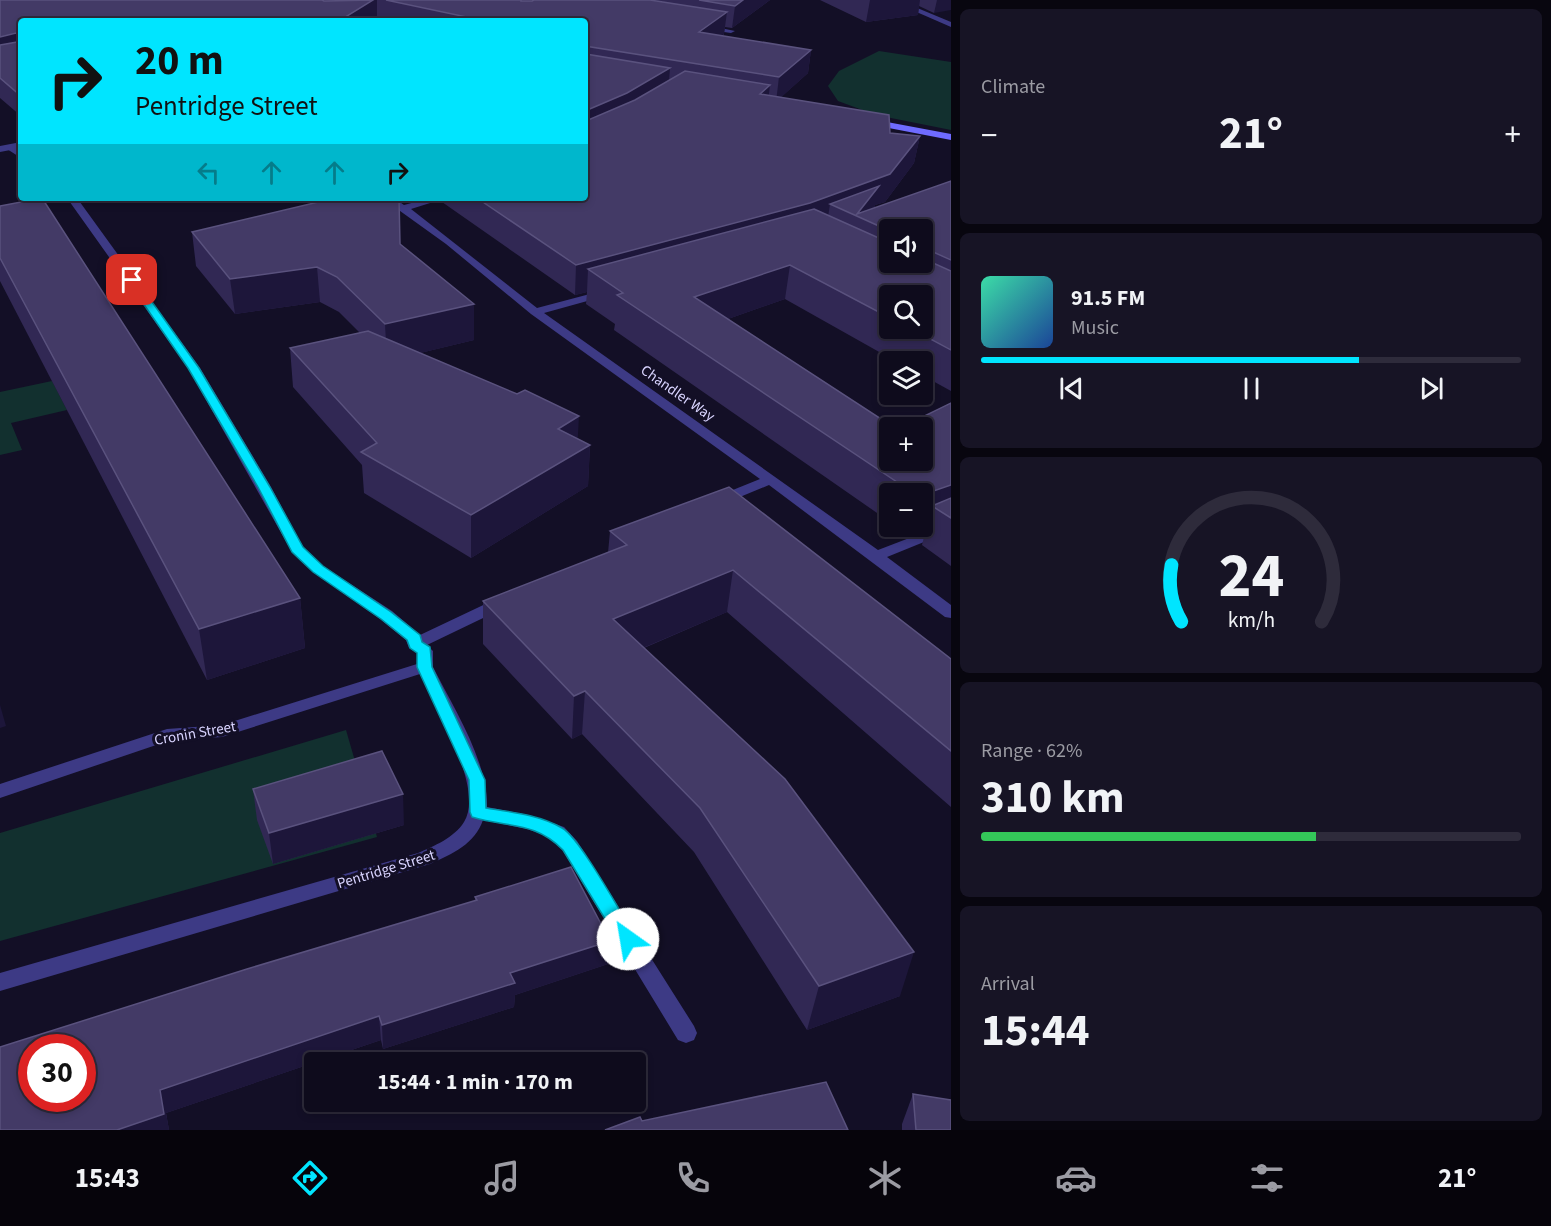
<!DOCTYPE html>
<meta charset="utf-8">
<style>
:root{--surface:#0e0b1c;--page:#171425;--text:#f1f3f6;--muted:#9b9ba3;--line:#2e2b3b;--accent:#00e5ff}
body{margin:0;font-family:"Source Sans 3",sans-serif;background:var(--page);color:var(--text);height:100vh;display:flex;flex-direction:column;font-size:22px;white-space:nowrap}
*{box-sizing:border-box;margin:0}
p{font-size:20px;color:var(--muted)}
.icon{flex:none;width:33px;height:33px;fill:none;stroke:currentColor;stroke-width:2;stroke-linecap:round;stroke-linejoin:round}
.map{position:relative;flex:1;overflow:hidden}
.sheet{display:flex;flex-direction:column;gap:9px;padding:9px;background:#08060f;width:600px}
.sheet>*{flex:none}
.banner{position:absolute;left:18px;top:18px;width:570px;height:183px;border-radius:6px;box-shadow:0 3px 9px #0003,0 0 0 2px var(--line);background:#00e5ff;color:#111;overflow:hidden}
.fabs{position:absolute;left:879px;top:219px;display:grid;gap:12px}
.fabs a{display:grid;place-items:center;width:54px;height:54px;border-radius:6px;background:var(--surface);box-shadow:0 3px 9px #0003,0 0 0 2px var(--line);font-size:30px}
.speed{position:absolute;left:18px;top:1034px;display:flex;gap:12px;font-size:30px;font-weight:700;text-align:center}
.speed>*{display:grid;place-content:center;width:78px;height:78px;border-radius:50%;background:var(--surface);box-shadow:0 3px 9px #0003,0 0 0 2px var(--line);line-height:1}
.speed .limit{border:9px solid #d22;background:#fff;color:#111}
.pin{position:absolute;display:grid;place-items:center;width:51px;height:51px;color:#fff;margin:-26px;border-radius:12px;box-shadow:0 3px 9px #0006}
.me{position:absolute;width:66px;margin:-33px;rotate:328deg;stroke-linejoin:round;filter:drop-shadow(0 0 4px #0008)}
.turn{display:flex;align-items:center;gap:21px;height:126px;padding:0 18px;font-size:27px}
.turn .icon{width:78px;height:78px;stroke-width:2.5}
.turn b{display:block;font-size:42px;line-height:51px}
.lanes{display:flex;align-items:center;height:57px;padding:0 18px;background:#0003;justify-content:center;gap:30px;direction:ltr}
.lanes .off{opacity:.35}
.big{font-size:45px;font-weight:700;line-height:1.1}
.sheet .tile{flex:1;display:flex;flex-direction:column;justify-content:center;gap:9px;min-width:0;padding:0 21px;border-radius:9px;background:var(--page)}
.sheet .dial{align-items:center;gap:0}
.dial svg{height:156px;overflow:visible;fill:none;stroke:var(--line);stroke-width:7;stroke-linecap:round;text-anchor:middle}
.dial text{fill:var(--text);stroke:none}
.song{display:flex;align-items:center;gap:18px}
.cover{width:72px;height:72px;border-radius:9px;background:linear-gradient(135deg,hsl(160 70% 55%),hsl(220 70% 35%))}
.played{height:6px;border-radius:3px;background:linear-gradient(90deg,var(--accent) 70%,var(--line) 70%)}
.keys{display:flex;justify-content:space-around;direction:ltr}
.heat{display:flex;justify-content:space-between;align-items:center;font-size:33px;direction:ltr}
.charge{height:9px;border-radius:4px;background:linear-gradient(90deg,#34c759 62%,var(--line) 0)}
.trip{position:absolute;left:304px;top:1052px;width:342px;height:60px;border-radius:6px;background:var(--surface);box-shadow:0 3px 9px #0003,0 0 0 2px var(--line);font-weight:700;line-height:60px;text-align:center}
.tab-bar{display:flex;height:96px;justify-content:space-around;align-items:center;background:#06040b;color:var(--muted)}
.tab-bar .icon{width:42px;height:42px}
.tab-bar .selected{color:var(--accent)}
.tab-bar b{font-size:27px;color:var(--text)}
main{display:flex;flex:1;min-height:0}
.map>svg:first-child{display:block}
.green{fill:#12302f}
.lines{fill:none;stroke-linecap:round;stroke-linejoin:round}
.minor{fill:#3d3a85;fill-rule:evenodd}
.tertiary{fill:#3d3a85;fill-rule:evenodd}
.secondary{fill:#6f6bff;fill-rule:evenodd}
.wall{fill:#312854;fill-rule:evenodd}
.shaded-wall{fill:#1d163a}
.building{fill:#433a66;stroke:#5a527e;stroke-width:1.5;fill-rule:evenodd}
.route{fill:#00e5ff;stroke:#0095a6;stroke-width:1.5}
.labels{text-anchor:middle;stroke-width:6;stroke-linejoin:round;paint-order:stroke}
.street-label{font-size:15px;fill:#d9d4ff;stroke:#130f26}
</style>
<main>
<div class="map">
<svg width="951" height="1130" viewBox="0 0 951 1130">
<rect width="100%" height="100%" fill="#130f26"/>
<g class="green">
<path d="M879,51L951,62V130L876,115L838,101L828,86L839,71Z"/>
<path d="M52,381L67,410L11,423L22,450L0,455V392Z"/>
<path d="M346,730L377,837L0,941V833Z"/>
</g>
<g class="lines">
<g class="minor">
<path d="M889,0H898L951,22V27Z"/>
<path d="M706,25L735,31L731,33L703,29Z"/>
<path d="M7,145H13L21,151V158L7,149Z"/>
<path d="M67,198H77L200,368L271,487L303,547L323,566L392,611L420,635L496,599H506L509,603L506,607L427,645L433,651V667C453,707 488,761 487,807L529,815L564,827L577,841L694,1026L697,1033L694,1040L686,1043L678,1040L563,851L550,837L527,829L483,820C475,844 452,854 430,864L0,991V973L418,853C434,846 454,838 464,822C485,788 435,707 420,674L222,737L168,741L0,798V784L167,729L222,725L417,664V653L409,648L406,640L380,619L313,572L292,552L188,368Z"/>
<path d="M382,198H394L404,205L430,198H446L411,209L537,308L605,290L609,291V295L544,313L878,550L951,522V531L887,557L951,605V618L945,617L769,485L723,504H713L711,501L713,498L760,479L531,314L446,244Z"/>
</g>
<path class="tertiary" d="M21,142V148L0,152V146Z"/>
<path class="secondary" d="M871,119L951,134V140L868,124L867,122Z"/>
</g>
<g class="wall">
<path d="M0,0H770L732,28L725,27L724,34L723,36L811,50L808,73L781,97L890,133L920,136L914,163L885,202L875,205V208L951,181V391L922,375V362H897L785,299L728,319L890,460L951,403V566L922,545L926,529L909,536L896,526H922V494H890V522L614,330L615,324L586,304L587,292L575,295L442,202V198H585V21H381L377,20L376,21H21V116L0,98ZM890,230H922V262H890ZM890,296L922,328H890Z"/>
<path d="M820,0H951L934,13L919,6L918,15L866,22Z"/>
<path d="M0,206L300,598L305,648L207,680L0,281Z"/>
<path d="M192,232L400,244L474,304V340L420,353L590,445L588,486L471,558L364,493L362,465L293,387L290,348L360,333L339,312L320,302L235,314L196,266Z"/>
<path d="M729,487L951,659V807L727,612L644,648L900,996L807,1030L694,852L582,734L572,739L483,644V601L608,553L610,531Z"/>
<path d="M253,789L404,825L273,864L257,820Z"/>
<path d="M475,897L610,941L608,964L515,995L514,1007L383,1049L381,1040L166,1113L169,1130H0L475,901Z"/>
<path d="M913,1094L951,1130H902V1124Z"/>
</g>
<g class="shaded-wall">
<path d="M373,0H377V20L376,21H339Z"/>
<path d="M743,0H770L732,28L735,6Z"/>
<path d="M870,0H920L918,15L866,22Z"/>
<path d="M937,0H951V10L934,13Z"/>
<path d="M727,12L724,34L696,55L699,32Z"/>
<path d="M16,33L21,57L0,61V37Z"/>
<path d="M811,50L808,73L776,102L779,77Z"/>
<path d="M670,68L668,93L585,137V111Z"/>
<path d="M770,85L767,110L760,94Z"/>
<path d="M920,136L914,163L885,202L875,205L873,218L869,222L830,204L827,224L588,269L587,292L575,295L576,265Z"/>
<path d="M790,265L785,299L691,332L694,297Z"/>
<path d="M317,267L320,302L235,314L230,279Z"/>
<path d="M474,304V340L387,361L385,324Z"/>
<path d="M579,416L577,452L590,445L588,486L471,558V515L558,429Z"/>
<path d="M951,485V518L932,506L926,529L909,536L911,526H922V495Z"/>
<path d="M733,570L727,612L610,662L613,619Z"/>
<path d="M300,598L305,648L207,680L199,629Z"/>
<path d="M585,691L582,734L572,739L574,696Z"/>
<path d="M0,705L6,726L0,728Z"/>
<path d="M403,794L404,825L273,864L269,833Z"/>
<path d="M610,941L608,964L515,995L514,1007L383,1049L382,1025L510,973Z"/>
<path d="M914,952L900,996L807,1030L819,986Z"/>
<path d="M379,1016L381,1040L166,1113L169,1130H117L160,1090Z"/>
</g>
<g class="building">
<path d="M0,0H322L324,1L373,0L339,21H21V96L0,78V45L17,42L19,36L16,33L0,37Z"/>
<path d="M386,0H521V1H532L534,0H650L727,12L699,32L811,50L779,77L585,46V21H475L476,19Z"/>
<path d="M699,0H743L735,6Z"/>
<path d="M585,49L586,54L670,68L627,93L585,111L586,121L635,100L685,71L770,85L760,94L889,115L890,133L920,136L890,174L810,203L576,265L477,198H585Z"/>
<path d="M951,181V260L922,247V230H890V231L830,204L879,186L857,214Z"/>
<path d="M42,198L300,598L199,629L0,258V206Z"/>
<path d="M335,198H399L400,244L474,304L385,324L337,277L317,267L230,279L192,232Z"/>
<path d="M814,209L890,243V262H922V258L951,271V350L910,328H922V296H890V318L790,265L694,297L895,428H890V460H922V428H900L951,403V485L922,495V494H915L617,295L623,293L588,269Z"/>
<path d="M368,331L517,394L525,390L579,416L558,429L590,445L471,515L361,452L377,443L290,348Z"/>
<path d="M729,487L951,659V751L733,570L613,619L785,779L914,952L819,986L700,808L585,691L574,696L483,601L627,545L610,531Z"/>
<path d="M951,498V518L932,506Z"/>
<path d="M382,751L403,794L269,833L253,789Z"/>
<path d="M571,867L610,941L510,973L515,983L382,1025L379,1016L160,1090L164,1114L117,1130H0V1047L247,969L477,900L475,897ZM32,1047H82V1098H32Z"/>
<path d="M826,1082L848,1130H605L640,1117L642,1121Z"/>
<path d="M913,1094L951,1100V1130H916Z"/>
</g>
<path class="route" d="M128,278H135L199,368L270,487L303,547L323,566L391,612L420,635L422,642L430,647L432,667L485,780L486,808C511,812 540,815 562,828C580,838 620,912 634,934L637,939L634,945L628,947L621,945L563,850C535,821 508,828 472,817L470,812L469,780L417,667V653L410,648L407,640L381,619L313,572L292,552L258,487L188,368L127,280Z"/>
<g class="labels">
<g class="street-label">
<text transform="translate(678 393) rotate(35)" y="5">Chandler Way</text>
<text transform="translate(195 733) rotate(-10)" y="5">Cronin Street</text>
<text transform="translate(386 869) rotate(-17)" y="5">Pentridge Street</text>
</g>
</g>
</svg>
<div class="fabs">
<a><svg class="icon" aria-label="sound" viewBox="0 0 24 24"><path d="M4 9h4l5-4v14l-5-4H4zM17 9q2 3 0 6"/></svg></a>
<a><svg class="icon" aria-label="search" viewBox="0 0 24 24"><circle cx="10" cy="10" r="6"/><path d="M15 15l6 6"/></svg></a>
<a><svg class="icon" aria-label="layers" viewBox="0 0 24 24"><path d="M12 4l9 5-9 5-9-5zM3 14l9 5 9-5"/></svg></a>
<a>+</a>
<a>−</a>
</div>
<div class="speed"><div class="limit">30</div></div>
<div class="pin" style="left:132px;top:280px;background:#d93025"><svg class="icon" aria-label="arrive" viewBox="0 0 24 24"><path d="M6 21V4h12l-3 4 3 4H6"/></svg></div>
<svg class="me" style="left:628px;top:939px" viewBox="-20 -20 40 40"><circle r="19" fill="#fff"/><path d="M0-13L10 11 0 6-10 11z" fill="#00e5ff"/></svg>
<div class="trip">15:44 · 1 min · 170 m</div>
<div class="banner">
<div class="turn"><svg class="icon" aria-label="right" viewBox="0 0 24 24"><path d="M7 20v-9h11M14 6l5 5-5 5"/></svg><div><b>20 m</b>Pentridge Street</div></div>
<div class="lanes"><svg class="icon off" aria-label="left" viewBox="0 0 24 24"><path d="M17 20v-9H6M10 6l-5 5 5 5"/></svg><svg class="icon off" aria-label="ahead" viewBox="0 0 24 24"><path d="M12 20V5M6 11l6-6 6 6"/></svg><svg class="icon off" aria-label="ahead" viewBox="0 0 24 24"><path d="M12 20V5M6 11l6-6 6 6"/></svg><svg class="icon" aria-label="right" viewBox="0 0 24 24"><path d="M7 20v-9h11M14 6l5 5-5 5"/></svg></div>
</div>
</div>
<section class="sheet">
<div class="tile"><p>Climate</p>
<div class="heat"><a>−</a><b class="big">21°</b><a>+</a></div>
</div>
<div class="tile">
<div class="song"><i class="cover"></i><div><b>91.5 FM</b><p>Music</p></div></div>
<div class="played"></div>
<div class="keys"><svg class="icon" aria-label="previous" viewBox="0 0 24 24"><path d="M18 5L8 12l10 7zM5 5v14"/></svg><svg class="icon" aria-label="pause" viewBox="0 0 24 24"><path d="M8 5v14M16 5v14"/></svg><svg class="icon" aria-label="next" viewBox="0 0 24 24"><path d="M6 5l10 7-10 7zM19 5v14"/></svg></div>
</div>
<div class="tile dial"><svg viewBox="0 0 100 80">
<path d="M14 69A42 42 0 1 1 86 69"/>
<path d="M14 69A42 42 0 0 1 9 40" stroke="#00e5ff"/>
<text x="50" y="56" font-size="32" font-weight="700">24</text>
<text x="50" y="72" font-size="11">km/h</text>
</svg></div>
<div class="tile"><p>Range · 62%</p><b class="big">310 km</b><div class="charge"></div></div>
<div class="tile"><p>Arrival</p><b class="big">15:44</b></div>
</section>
</main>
<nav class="tab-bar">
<b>15:43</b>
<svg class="icon selected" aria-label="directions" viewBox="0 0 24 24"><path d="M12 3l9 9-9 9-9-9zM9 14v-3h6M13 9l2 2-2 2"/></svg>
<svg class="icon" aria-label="music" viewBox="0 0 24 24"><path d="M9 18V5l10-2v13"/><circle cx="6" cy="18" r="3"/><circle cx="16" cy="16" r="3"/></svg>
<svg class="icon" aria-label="phone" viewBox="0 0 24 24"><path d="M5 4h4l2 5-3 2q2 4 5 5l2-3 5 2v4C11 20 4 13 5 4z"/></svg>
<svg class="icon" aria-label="climate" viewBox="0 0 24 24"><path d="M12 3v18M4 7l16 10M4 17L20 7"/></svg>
<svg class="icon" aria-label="car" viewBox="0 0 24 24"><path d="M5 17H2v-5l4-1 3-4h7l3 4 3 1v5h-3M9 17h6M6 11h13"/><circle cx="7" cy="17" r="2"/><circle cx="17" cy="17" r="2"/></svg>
<svg class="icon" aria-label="filters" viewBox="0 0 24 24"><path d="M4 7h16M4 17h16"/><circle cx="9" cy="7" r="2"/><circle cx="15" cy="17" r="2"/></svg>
<b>21°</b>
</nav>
